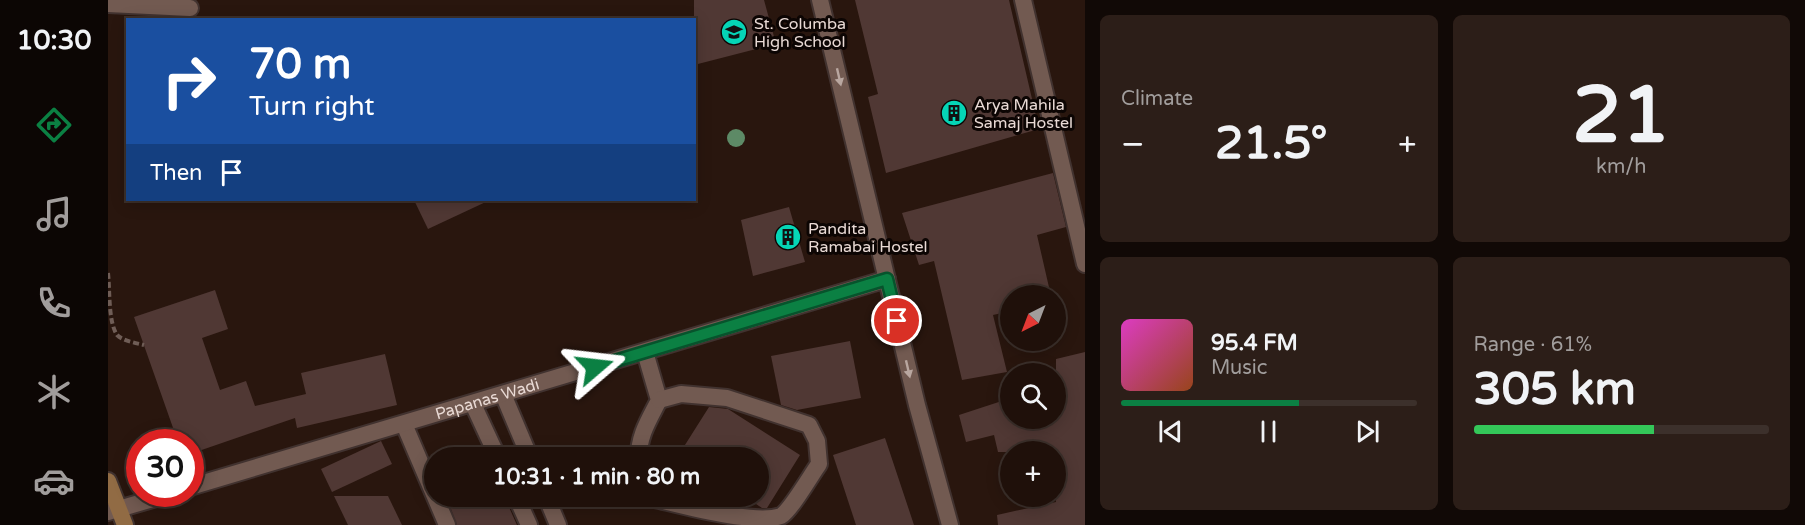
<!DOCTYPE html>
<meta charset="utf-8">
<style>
:root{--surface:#1f100a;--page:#2c1e18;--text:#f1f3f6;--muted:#a19d9c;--line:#3c302b;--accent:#0b8043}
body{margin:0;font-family:"Varela Round",sans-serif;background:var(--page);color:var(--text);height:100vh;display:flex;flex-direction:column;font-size:22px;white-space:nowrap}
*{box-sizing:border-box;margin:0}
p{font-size:20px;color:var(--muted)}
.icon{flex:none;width:33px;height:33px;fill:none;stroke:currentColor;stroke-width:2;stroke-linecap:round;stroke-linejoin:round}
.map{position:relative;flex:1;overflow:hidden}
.panel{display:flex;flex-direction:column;gap:15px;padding:15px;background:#110906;width:720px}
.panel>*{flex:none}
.top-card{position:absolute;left:18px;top:18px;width:570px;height:183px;border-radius:0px;box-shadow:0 3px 15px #0003,0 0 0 2px var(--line);background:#1a4fa0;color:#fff;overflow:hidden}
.needle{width:39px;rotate:222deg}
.tools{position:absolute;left:892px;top:285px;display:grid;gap:12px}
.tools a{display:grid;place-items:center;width:66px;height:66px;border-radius:50%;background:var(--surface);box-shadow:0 3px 15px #0003,0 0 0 2px var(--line);font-size:30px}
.speed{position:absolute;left:18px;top:429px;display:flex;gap:12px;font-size:30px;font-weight:700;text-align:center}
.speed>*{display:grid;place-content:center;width:78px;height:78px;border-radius:50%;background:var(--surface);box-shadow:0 3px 15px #0003,0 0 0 2px var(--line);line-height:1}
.speed .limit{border:9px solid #d22;background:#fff;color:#111}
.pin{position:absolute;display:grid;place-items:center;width:51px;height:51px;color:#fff;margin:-26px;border:3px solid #fff;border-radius:50%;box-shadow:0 2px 6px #0007}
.me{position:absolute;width:66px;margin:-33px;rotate:73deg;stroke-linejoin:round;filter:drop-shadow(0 0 4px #0008)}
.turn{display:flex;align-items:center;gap:21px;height:126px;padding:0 24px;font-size:27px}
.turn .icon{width:78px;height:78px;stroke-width:2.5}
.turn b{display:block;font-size:42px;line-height:51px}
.then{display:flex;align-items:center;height:57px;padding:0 24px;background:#0003;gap:12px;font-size:22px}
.big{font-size:45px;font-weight:700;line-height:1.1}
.panel .tile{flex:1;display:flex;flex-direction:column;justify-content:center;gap:9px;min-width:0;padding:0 21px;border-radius:9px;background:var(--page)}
.panel .dial{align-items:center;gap:0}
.dial b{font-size:78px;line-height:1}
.song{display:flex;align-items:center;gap:18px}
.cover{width:72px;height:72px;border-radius:9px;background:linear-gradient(135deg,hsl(310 70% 55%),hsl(20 70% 35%))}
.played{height:6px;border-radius:3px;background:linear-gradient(90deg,var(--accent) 60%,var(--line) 60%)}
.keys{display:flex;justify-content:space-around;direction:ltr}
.heat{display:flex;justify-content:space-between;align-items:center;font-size:33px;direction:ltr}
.charge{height:9px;border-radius:4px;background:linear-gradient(90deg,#34c759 61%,var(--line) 0)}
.panel .tiles{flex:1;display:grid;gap:15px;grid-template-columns:repeat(2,1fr)}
.trip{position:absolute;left:316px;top:447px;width:345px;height:60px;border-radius:30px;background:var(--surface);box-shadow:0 3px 15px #0003,0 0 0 2px var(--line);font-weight:700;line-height:60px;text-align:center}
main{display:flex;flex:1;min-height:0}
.tab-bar{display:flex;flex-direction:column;width:108px;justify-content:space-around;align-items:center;background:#0c0604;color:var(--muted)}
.tab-bar .icon{width:42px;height:42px}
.tab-bar .on{color:var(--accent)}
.tab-bar b{font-size:27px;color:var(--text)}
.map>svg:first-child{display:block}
.building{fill:#503834}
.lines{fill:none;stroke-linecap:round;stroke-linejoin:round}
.service-casing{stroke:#41322f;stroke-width:20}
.minor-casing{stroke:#41322f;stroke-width:20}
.secondary-casing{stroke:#41322f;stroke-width:20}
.path{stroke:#6f5d56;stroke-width:4;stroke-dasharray:6 3;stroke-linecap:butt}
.service{stroke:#725a51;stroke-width:16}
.minor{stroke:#725a51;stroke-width:16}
.secondary{stroke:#916b44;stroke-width:16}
.tree{fill:#5d8a66}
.oneway{fill:#b9a7a0}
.route-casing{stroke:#07532c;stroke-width:15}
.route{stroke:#0b8043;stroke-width:10}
.labels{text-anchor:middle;stroke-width:6;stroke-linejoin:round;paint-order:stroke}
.poi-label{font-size:16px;fill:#e9dad5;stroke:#0c0503;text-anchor:start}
.street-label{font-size:16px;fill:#e9dad5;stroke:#0c0503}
</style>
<main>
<nav class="tab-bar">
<b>10:30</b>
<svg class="icon on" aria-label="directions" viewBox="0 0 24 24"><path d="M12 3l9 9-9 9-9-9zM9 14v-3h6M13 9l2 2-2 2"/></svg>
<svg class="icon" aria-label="music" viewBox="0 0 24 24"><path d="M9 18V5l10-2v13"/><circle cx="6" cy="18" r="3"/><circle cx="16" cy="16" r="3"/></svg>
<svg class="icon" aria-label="phone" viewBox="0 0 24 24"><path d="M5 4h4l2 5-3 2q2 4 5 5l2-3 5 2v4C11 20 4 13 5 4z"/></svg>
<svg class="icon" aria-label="climate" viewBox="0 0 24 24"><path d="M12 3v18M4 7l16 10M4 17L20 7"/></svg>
<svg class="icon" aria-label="car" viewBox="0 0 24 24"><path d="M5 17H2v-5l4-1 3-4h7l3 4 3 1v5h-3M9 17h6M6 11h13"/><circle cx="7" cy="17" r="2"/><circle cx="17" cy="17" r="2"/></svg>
</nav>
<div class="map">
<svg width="977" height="525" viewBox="0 0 977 525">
<rect width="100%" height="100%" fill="#29160e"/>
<g class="building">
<path d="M586,0H656L668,44L586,65Z"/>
<path d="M747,0H901L931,129L778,173L760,97L770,94Z"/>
<path d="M945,173L958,227L929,235L943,296H903V311L885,315L899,372L854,380L826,261L811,265L794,213Z"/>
<path d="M306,200H382L320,229Z"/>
<path d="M681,207L697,262L645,276L633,220Z"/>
<path d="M107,290L120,329L94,338L112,390L138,381L147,406L198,394L193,373L277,354L289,405L189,428L187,418L82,454V442H70L26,317Z"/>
<path d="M742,341L753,398L689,410L673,405L663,356Z"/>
<path d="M977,352V525H890L889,515L948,502V452H890L886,435L858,442L851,415L903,398V418H948V359Z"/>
<path d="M601,407L620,409L692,455L659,508H654L636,496H651V458H573L570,456Z"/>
<path d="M777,438L806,525H748L725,455Z"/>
<path d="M273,441L284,464L224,492L213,469Z"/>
<path d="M226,496H280L294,525H240Z"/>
<path d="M338,496H396L409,525H349Z"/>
</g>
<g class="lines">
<g class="service-casing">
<path id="service" d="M0,4L82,8"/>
</g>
<g class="minor-casing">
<g id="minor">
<path d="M712,0L809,405L842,525"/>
<path d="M915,0L977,264"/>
<path d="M395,394L422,458"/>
<path d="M365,404L390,458"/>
<path d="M296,424L339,525"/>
<path d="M531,458C530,436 542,418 551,400L537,352"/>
<path id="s1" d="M82,487L779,279"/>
<path d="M408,496L421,525"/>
<path d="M438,496L450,525"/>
<path d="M546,496L547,499C577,506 647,525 673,516C683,510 703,475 711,464L709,441L701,425L619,398L573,394L551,400"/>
<path d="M0,512L62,494"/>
</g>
</g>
<g class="secondary-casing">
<path id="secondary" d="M0,481L17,525"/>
</g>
<path class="path" d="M0,273C2,291 0,321 9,335C15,341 28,343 36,345"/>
<use href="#service" class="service"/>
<use href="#minor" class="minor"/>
<use href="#secondary" class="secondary"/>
</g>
<circle class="tree" cx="628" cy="138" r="9"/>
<defs><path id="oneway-solid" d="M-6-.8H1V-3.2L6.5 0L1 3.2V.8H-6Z" transform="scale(1.5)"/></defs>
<g class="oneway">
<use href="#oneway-solid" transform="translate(731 77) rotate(77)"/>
<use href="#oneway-solid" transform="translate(800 369) rotate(77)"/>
</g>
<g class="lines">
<g class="route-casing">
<path id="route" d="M487,367L779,279L789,321"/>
</g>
<use href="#route" class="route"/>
</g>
<defs>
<g id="school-disc" transform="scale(1.35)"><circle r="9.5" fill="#05d5b6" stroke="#0c0503"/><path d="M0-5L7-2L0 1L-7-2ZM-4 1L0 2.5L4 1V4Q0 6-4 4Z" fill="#111"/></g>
<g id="building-disc" transform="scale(1.35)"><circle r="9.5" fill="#05d5b6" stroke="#0c0503"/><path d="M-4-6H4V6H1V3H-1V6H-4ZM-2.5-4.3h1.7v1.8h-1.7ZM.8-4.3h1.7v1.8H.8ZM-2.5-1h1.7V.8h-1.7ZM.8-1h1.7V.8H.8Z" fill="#111"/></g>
</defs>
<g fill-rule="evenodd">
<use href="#school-disc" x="626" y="32"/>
<use href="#building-disc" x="846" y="113"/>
<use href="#building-disc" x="680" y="237"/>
</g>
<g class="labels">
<g class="poi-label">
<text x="646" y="29">St. Columba<tspan x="646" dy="18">High School</tspan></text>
<text x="866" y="110">Arya Mahila<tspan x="866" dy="18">Samaj Hostel</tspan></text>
<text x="700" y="234">Pandita<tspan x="700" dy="18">Ramabai Hostel</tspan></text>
</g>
<g class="street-label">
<text dy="6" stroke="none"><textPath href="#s1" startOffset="310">Papanas Wadi</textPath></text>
</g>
</g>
</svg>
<div class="tools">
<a><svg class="needle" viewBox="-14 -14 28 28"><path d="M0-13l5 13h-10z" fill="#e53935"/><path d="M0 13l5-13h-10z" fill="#a19d9c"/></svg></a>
<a><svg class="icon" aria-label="search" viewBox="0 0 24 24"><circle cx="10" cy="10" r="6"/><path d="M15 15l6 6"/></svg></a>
<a>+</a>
</div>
<div class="speed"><div class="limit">30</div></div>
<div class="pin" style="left:789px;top:321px;background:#d93025"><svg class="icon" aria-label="arrive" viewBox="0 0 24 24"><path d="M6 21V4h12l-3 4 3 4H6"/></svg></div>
<svg class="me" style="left:487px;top:367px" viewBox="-20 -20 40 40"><path d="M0-17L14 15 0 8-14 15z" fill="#0b8043" stroke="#fff" stroke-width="4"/></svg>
<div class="trip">10:31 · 1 min · 80 m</div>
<div class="top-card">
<div class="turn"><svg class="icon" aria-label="right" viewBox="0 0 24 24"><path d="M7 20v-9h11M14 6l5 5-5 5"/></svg><div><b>70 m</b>Turn right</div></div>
<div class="then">Then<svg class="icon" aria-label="arrive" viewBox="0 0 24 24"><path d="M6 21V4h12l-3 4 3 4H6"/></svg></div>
</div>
</div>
<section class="panel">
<div class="tiles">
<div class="tile"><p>Climate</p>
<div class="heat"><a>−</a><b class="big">21.5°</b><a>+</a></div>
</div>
<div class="tile dial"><b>21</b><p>km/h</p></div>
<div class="tile">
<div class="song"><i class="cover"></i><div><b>95.4 FM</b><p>Music</p></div></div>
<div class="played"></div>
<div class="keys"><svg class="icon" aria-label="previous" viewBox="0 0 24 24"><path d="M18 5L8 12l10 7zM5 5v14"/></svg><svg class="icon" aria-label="pause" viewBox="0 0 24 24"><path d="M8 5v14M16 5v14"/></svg><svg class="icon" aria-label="next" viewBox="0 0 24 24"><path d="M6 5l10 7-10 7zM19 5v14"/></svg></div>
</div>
<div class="tile"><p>Range · 61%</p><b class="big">305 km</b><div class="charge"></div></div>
</div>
</section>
</main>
